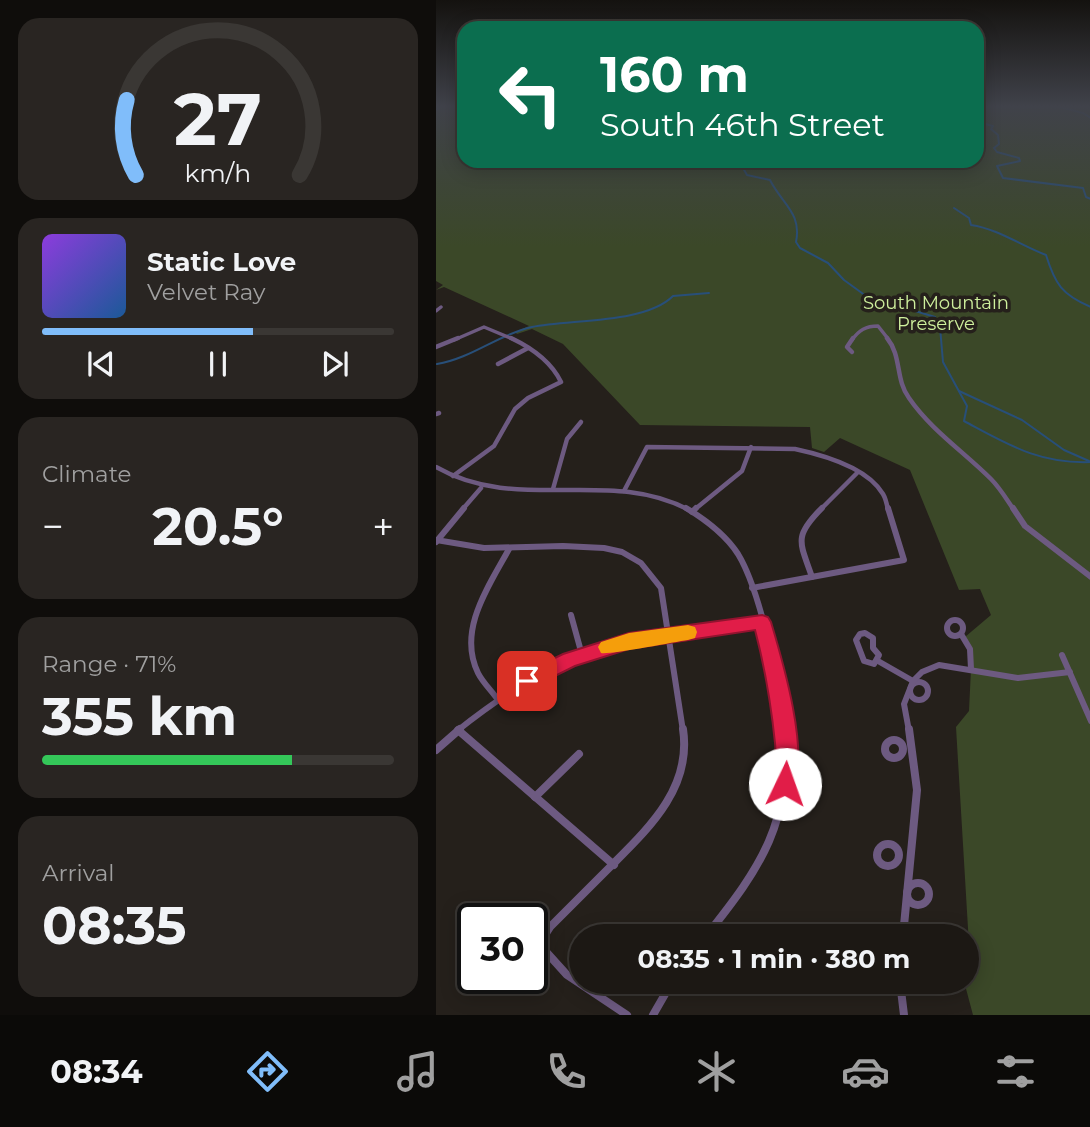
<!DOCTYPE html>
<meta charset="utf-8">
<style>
:root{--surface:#1c1814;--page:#292522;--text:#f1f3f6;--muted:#a0a0a0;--line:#3a3734;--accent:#80bdfa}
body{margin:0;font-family:Montserrat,sans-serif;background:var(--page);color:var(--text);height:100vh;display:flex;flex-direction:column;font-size:26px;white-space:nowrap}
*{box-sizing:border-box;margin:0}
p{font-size:23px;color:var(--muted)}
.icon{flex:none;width:38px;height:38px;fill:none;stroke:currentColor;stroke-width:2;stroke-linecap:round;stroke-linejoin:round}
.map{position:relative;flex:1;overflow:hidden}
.panel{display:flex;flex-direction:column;gap:18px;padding:18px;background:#0f0d0b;width:436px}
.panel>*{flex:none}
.guide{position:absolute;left:21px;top:21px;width:527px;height:147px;border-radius:21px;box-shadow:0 4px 18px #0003,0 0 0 2px var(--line);background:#0b6e4f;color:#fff;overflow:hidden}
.speed{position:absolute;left:21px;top:903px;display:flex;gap:14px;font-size:35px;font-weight:700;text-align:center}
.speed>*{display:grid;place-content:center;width:91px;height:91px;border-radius:50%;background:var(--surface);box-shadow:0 4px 18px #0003,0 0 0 2px var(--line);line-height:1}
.speed .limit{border:4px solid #111;border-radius:10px;background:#fff;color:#111}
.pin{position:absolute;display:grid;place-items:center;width:60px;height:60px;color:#fff;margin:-30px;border-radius:14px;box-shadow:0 4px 10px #0006}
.me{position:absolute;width:77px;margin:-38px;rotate:3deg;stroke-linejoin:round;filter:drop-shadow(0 0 5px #0008)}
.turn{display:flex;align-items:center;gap:24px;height:147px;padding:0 28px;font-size:32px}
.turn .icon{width:91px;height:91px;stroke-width:2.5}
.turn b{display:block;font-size:49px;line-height:60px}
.big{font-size:52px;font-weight:700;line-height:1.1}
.panel .card{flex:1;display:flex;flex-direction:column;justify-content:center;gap:10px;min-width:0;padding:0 24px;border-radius:21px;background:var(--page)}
.panel .dial{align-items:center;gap:0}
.dial svg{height:182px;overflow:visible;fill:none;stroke:var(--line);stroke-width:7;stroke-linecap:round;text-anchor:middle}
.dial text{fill:var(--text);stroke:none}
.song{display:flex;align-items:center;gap:21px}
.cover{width:84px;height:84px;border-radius:10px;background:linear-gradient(135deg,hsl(270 70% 55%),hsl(210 70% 35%))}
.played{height:7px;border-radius:4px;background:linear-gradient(90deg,var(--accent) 60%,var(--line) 60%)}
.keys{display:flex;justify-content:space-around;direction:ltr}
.heat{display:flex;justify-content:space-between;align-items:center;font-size:38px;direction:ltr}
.charge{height:10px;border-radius:5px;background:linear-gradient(90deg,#34c759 71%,var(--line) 0)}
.trip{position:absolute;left:133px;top:924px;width:410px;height:70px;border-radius:35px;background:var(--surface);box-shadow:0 4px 18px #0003,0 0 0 2px var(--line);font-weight:700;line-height:70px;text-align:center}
.tabs{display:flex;height:112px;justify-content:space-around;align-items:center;background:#0b0a08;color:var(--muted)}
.tabs .icon{width:49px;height:49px}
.tabs .current{color:var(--accent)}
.tabs b{font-size:32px;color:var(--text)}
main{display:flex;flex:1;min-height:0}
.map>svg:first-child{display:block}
.green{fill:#3b4828}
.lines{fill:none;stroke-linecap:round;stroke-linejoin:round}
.stream{stroke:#284f79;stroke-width:2}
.street-far3{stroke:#6d5a81;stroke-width:3.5}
.street-far2{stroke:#6d5a81;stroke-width:4.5}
.street-far1{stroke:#6d5a81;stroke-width:6}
.street{stroke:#6d5a81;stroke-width:8}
.route{fill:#e11d48;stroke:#92132f;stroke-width:2}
.slow{fill:#f59e0b}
.labels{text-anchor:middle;stroke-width:7;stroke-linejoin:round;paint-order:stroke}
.far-park-label{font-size:18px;fill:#cff09d;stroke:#25201b}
</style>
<main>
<section class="panel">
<div class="card dial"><svg viewBox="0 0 100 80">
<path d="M14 69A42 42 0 1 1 86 69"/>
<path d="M14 69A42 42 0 0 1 10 36" stroke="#80bdfa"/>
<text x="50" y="56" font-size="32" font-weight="700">27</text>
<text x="50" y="72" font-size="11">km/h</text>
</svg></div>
<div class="card">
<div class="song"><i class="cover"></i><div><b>Static Love</b><p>Velvet Ray</p></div></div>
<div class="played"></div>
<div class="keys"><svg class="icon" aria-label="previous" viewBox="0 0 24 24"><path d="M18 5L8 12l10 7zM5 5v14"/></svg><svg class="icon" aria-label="pause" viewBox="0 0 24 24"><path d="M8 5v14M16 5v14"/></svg><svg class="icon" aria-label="next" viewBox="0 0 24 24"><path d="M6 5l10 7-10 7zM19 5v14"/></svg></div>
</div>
<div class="card"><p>Climate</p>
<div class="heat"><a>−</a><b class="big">20.5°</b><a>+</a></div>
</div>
<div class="card"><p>Range · 71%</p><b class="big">355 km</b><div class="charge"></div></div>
<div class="card"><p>Arrival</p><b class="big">08:35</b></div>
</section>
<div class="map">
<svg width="655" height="1015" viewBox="0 0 655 1015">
<rect width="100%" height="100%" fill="#25201b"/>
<path class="green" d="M0,105H28V161H541V105H654V1015H537L529,985L533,945L520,727L533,711L535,669L529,637L555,615L544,589L523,590L474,470L404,438L388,452L376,448L374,427L204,425L127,344L96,329L81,334L79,332L93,326L8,287L0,290L7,285L0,281Z"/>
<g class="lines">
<g class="stream">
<path d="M616,105L647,113L655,118"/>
<path d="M0,110L8,105"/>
<path d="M541,122L557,126L555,129L562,135L563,144L558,148L561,152L583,158L584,161L561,166L567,178L647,188L650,197L655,199"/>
<path d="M303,161L311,175L334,180C346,204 366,213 360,242L364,248L392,263L408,280L430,296L499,317L504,327L507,362L531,406L528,421C573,445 603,464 655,462"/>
<path d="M518,208L533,218L535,225C562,229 584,245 610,255C619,284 626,295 655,307"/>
<path d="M1,364C36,358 63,334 96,327C134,319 209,324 237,296L273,293"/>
<path d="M523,391L586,420L628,450L653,461"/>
</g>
<g class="street-far3">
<path d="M0,311L5,307"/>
<path d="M18,340L48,327L79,340"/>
<path d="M416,340C423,330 430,326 442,326L453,340"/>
</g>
<g class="street-far2">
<path d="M451,338C466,356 459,379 473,398C495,430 528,452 555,479C564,488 571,500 578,510"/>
<path d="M0,347L22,338"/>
<path d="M416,352L411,347L417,338"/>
<path d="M62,364L92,348"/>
<path d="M0,414L3,413"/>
<path d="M0,467C81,514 174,467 253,510"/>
<path d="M17,476L58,446L79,409L92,398L125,382C115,361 96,348 75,338"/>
<path d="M117,489L131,439L145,422"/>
<path d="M188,491L211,447L359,449C387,455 431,467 447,494C450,499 451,505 452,510"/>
<path d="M26,510L45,488"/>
<path d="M258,510L306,471L315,447"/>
<path d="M384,510L422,472"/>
</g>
<g class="street-far1">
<path d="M250,508C270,520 289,534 302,554C324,590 345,688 348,731"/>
<path d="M577,508L589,526L655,577"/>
<path d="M256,512L260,508"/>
<path d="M0,540L48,548L127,546L168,548L186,552L205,563L225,588L247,731"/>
<path d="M0,542L28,508"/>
<path d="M376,577C364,542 357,537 386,508"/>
<path d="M316,588L468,560L452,508"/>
<path d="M135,615L146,655"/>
<circle cx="519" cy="628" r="8"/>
<path d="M429,633L437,638V648L443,655L438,664L428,661L420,640L424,634Z"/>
<path d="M525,634L534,649L535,669"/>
<path d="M626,655L655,721"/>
<path d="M442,661L477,681"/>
<circle cx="483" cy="691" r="9"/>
<path d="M62,700C56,691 47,683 42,673C21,630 53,586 73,549"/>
<path d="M21,731C65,696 112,665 166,648C218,632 273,629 326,622"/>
<path d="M473,731L468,704L477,681L486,672L503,665L582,678L634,672"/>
</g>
<g class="street">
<path d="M22,730L178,865"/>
<circle cx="458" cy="749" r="9"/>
<path d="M0,750L24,729"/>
<path d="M99,797L143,754"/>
<circle cx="452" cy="855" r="11"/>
<circle cx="482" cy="894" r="11"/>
<path d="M270,936C326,866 356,822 348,729"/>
<path d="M467,936L481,790L473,729"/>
<path d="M401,982L408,985L416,982"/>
<path d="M444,982L464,987"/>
<path d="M464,982L468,1015"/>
<path d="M191,1015L131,975L103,944L114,927C134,907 155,886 175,866C213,828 256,788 247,729"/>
<path d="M217,1015L236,982"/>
</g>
</g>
<linearGradient id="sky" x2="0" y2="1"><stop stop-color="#14120f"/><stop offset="0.43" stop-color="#40424a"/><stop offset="1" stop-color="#40424a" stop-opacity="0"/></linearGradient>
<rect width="655" height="247" fill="url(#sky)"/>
<path class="route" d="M326,615L332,617L335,622C347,662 374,753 357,792L349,795L341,792C335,778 341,759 339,743C335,704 329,668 319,630L193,649L139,666L91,690L84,687L81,681L84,675L127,654L193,633Z"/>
<path class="slow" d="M252,625L259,627L261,632L259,638L252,640C238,642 173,655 165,653L162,647L165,642L193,633Z"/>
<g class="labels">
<g class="far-park-label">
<text x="500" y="309">South Mountain<tspan x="500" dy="21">Preserve</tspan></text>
</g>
</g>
</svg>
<div class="speed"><div class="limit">30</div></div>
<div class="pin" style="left:91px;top:681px;background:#d93025"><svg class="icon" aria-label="arrive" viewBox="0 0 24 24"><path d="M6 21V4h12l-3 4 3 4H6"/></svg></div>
<svg class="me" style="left:349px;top:784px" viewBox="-20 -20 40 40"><circle r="19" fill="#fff"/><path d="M0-13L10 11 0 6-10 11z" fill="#e11d48"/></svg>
<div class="trip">08:35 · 1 min · 380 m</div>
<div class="guide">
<div class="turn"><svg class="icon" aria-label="left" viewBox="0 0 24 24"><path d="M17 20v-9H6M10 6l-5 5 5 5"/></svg><div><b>160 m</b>South 46th Street</div></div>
</div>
</div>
</main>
<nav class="tabs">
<b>08:34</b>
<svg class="icon current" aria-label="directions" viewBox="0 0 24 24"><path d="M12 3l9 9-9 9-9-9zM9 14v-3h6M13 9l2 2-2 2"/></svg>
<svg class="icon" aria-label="music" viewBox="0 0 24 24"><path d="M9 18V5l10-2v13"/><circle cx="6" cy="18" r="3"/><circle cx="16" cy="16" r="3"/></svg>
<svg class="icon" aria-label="phone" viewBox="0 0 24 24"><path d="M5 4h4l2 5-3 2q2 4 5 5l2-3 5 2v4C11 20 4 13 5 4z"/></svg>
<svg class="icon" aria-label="climate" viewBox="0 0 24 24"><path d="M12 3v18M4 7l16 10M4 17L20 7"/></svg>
<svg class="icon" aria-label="car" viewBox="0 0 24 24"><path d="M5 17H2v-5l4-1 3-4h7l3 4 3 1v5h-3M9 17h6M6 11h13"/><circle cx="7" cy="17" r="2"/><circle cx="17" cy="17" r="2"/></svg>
<svg class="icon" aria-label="filters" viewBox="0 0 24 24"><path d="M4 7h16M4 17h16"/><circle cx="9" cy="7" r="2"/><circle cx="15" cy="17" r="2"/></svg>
</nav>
